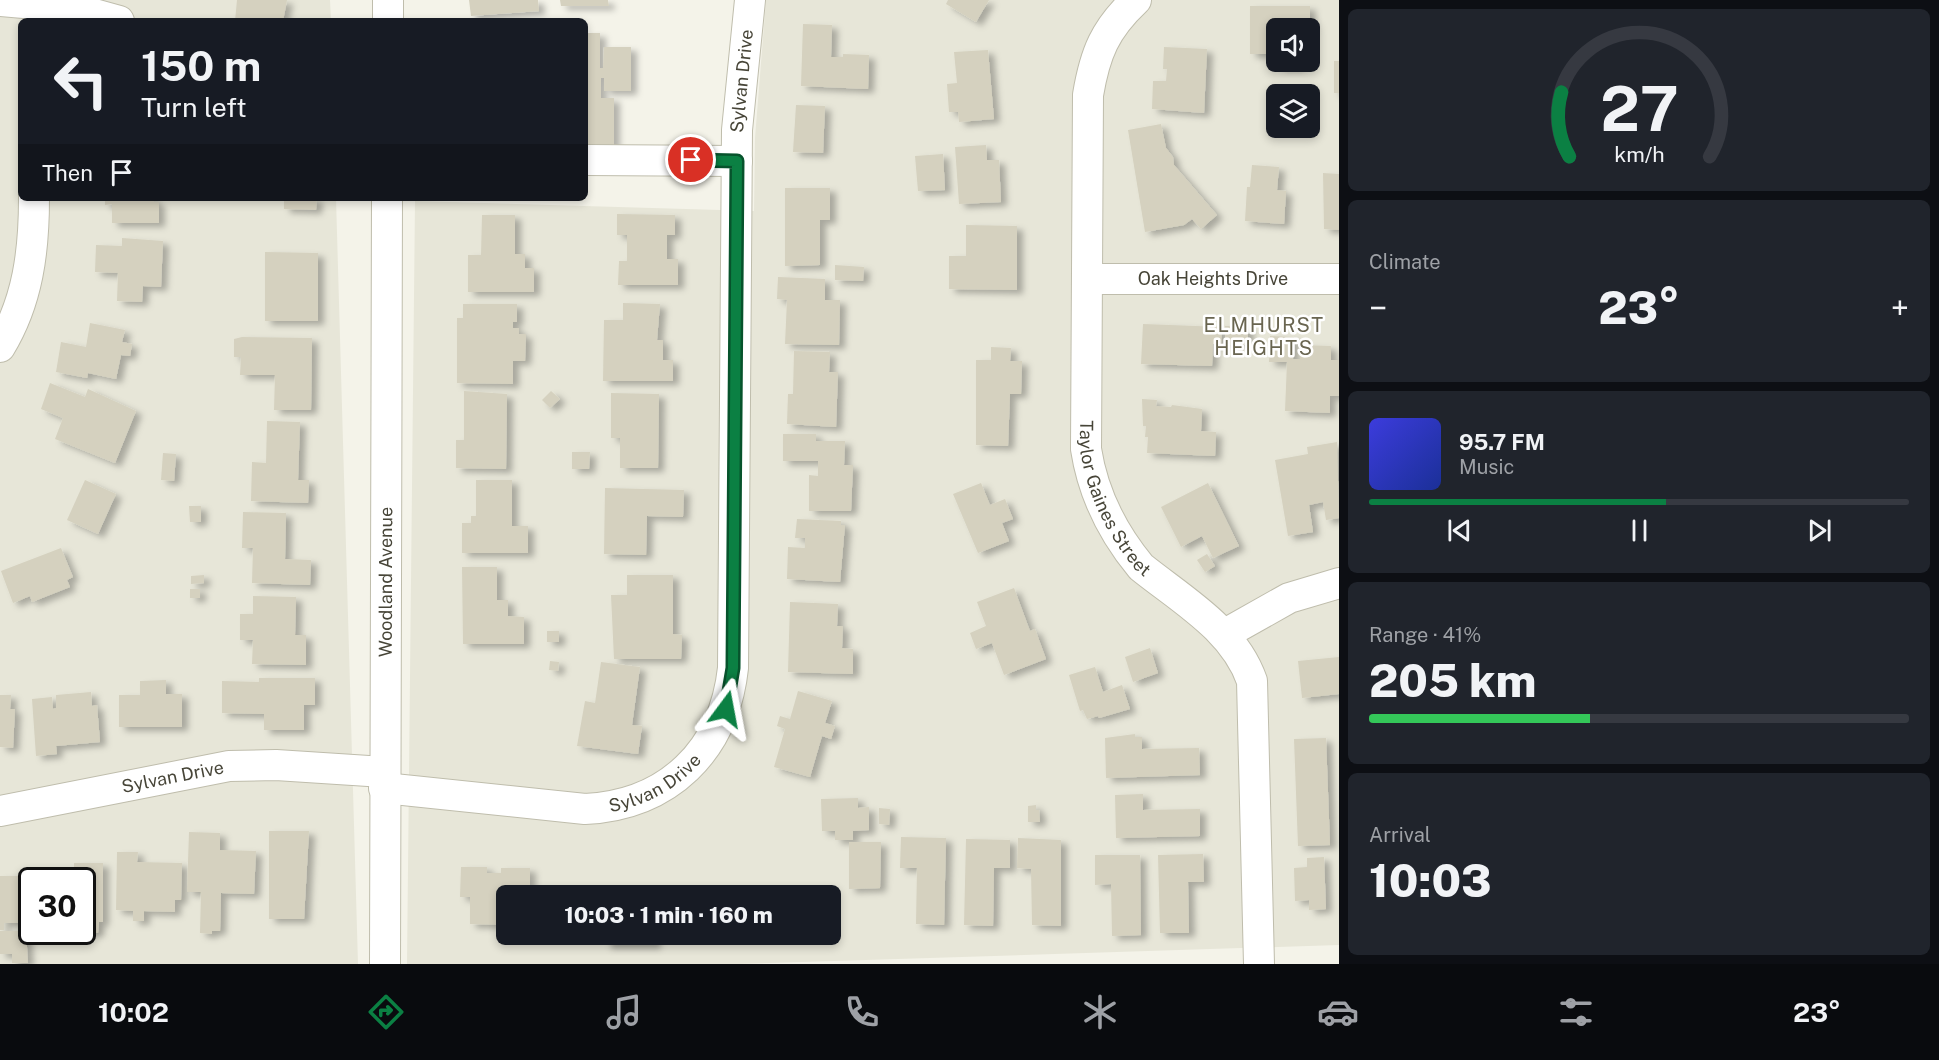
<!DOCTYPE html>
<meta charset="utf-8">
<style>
:root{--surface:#171b24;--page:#20242c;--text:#f1f3f6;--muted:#9ea1a6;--line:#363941;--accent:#0b8043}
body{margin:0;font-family:"Public Sans",sans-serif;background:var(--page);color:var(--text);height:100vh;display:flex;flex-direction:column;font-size:22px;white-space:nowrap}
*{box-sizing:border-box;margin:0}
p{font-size:20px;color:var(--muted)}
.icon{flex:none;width:33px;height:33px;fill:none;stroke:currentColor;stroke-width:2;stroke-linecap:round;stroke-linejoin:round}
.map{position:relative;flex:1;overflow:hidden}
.drawer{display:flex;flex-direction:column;gap:9px;padding:9px;background:#0d0f14;width:600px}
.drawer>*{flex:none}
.banner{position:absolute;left:18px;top:18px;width:570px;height:183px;border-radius:9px;box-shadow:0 3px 9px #0003;background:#171b24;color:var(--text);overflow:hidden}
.tools{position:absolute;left:1266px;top:18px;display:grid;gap:12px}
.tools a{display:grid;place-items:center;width:54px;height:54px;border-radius:9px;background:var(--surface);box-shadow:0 3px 9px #0003;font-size:30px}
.speed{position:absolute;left:18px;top:867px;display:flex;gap:12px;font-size:30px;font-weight:700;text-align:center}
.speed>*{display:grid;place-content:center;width:78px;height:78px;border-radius:50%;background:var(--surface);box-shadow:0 3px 9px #0003;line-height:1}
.speed .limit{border:3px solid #111;border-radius:9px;background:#fff;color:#111}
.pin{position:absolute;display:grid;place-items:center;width:51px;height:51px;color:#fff;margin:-26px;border:3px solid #fff;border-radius:50%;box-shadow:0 2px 6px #0007}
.me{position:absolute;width:66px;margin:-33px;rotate:13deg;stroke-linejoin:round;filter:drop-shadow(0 0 4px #0008)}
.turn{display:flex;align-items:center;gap:21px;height:126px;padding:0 24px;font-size:27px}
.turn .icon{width:78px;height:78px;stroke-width:2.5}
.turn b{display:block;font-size:42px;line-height:51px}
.then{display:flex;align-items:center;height:57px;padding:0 24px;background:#0003;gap:12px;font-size:22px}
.big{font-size:45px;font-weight:800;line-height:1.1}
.drawer .card{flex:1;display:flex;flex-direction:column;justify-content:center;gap:9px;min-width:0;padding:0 21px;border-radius:9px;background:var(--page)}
.drawer .dial{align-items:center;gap:0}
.dial svg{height:156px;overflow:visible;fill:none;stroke:var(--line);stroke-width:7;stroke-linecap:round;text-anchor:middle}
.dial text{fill:var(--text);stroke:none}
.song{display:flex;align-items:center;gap:18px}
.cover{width:72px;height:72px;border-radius:9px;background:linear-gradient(135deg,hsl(240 70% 55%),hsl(230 70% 35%))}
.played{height:6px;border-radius:3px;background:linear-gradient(90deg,var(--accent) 55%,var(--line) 55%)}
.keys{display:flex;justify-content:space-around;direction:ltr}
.heat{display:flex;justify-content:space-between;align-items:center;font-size:33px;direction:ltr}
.charge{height:9px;border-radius:4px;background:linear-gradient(90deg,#34c759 41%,var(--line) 0)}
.trip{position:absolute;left:496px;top:885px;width:345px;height:60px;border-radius:9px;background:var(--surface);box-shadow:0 3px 9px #0003;font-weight:800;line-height:60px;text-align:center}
.tabs{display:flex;height:96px;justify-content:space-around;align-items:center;background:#090b0e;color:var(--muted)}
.tabs .icon{width:42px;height:42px}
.tabs .on{color:var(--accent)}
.tabs b{font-size:27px;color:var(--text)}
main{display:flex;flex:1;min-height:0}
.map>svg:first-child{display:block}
.residential{fill:#e7e6d8;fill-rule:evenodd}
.building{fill:#d5d1bf;filter:url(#shadow)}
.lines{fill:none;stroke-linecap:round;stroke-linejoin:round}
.minor-casing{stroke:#bfbdac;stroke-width:32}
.minor{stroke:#fff;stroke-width:30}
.route-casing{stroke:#07532c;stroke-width:15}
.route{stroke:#0b8043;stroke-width:10}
.labels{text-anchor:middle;stroke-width:5;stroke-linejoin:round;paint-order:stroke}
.street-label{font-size:18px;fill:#474538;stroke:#fff}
.neighbourhood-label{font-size:20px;letter-spacing:1.5px;fill:#696550;stroke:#fff}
</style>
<main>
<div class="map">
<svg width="1339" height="964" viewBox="0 0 1339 964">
<defs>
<filter id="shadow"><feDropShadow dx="6" dy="4" stdDeviation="3" flood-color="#0004"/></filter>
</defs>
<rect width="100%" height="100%" fill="#f4f3e9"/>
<g class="residential">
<path d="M0,0H330L331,21H21V198H336L358,964H0ZM32,880H82V932H32Z"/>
<path d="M766,0H1339V945L739,964H407L415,201L754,211L755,138ZM1276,28H1310V62H1276ZM1276,94H1310V128H1276ZM507,896H831V934H507Z"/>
</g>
<g class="building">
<path d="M237,0H287L283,21H235Z"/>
<path d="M469,0H538L539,11L471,16Z"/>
<path d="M560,0H608L609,6H561Z"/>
<path d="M948,0H989L976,22L946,4Z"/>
<path d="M1250,6H1310V28H1276V54H1250Z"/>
<path d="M803,24L832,25L831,57H843V54L869,55L868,89L801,86Z"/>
<path d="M585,33H600V68H603L604,47H631V91H604V78H601V98H614V156H585Z"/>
<path d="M1164,47L1207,49L1204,113L1152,109L1153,81H1166L1167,69H1163Z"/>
<path d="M988,50L994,119L959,122L958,112H949L947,84L957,83L954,52Z"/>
<rect x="1334" y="61" width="5" height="32"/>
<rect x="1278" y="62" width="21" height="5"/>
<path d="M796,105L825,106L823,153L793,152Z"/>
<path d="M1161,124L1166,148L1173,157L1174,165L1217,215L1201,229L1192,219L1184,225L1145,232L1128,130Z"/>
<path d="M986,145L987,160H999L1001,202L959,204L955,147Z"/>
<path d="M943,154L945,190L918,191L915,156Z"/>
<path d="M1252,165L1279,167L1277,190L1286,191L1284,224L1245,221L1247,187H1250Z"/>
<path d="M1323,173L1339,174V230L1324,229Z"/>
<path d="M785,188H830V220H820V265L785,266Z"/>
<path d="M105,198H154V202H159V223H112V204L105,205Z"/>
<path d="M284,198H317L316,210L284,209Z"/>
<path d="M617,214L675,215V235H667V259H678V285H618L619,261H627V235H617Z"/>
<path d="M482,215H515V254H525V268H534V292H468V255H481Z"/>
<path d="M966,225L1017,226V290L949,289V256H966Z"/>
<path d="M122,238L163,241L161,287L143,286L142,302L117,301L118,273L95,272L96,245L122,246Z"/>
<path d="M265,252L318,253V321H265Z"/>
<path d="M835,265L864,267L863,281L835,280Z"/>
<path d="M778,277L825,279V300H840L839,345L785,344L787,300L777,299Z"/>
<path d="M623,303L660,304L657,340H663V360H673V381H603L604,320H623Z"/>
<path d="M463,304H517V322H513V328H519V334H526L525,361H513V384L457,383V318H463Z"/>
<path d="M90,323L125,330L122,342L132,344L130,356L121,355L116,379L88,373L87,378L56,372L61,342L86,347Z"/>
<path d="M1143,324L1222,327L1221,344H1213L1212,366L1141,364Z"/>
<path d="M1225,326H1248V345L1225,344Z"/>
<path d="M1270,336L1294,337L1293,359H1300V345L1331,346V360H1339V396H1330V413L1285,411L1287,362H1269Z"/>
<path d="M242,337L312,338L311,410H274L275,375H240L241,357H234V339Z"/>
<path d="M991,347L1011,348L1010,361H1022L1021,394H1010L1008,446L976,445V360H991Z"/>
<path d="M794,351L830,352L829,372H838L836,427L787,424L788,394H793Z"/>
<path d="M50,383L85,397L88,389L136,411L115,463L55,439L63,418L41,409Z"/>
<path d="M464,391L507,394L506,469L456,468V440H464Z"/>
<path d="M551,391L560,399L550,408L542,400Z"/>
<path d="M611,393L659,394L658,468H620V438H611Z"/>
<path d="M1142,399L1157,400L1156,406L1171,407L1172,405L1202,409L1201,431L1216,432L1215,456L1147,453L1148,437H1145L1146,426H1143Z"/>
<path d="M267,421L300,422L298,480H309L308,503L251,501L252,462L266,463Z"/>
<path d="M783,434H816V441H845L844,465H853L851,511H809V475L818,476V461H783Z"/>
<path d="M1337,442L1339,518L1326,520L1323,502L1309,505L1313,532L1288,536L1275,460L1308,454L1307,447Z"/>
<path d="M572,452H590L589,469H572Z"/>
<path d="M163,453L176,454L174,481L161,480Z"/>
<path d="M85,480L116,494L98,534L67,520Z"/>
<path d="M476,480H512V526H528V553H462V523H471V516H476Z"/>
<path d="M981,483L990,505L1005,499L1013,519L1002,523L1009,541L978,553L953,494Z"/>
<path d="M1208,483L1239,546L1213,558L1202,536L1181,547L1161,507Z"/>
<path d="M605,488L684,490L683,517L647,516L646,555L604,554Z"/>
<path d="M189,506H201V522H190Z"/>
<path d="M243,512L286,513L285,559L311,560L310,585L252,583L253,548H242Z"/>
<path d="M797,519L841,521V525H845L840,582L787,579L788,547L805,548V538H795Z"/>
<path d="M61,548L73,577L67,580L70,587L32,602L30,596L13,603L1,571Z"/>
<path d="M1207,554L1215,566L1205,572L1197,560Z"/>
<path d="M462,567H497V600H508V616L524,617V644H463Z"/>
<path d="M204,575V583L191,584V576Z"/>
<path d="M627,575H673V634L682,635L681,659H614L611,595H627Z"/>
<path d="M1014,588L1030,631L1035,629L1046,659L1004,675L992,643L976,649L970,633L986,626L977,602Z"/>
<rect x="190" y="589" width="10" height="9"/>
<path d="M253,596L296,597L295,635H306V665L252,664L253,640H240V614H253Z"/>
<path d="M790,602L838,604L837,626H843L842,648L853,649V674L788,672Z"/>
<rect x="547" y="631" width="12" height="11"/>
<path d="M1150,648L1158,673L1133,682L1125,657Z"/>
<path d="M1339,657V694L1302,698L1298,661Z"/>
<path d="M550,661L559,662L558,671L549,670Z"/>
<path d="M601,662L640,667L632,725L642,726L638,754L577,746L585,701L595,703Z"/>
<path d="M1095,667L1103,692L1122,685L1130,709L1099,718L1098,716L1087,719L1083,710L1080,711L1069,675Z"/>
<path d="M259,678H315V705H304V730H264V714L222,713V681L259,682Z"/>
<path d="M166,680V694H182V727H119V695H140V681Z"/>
<path d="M798,691L832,701L825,723L835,726L831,739L822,736L810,777L774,767L785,729L777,726L780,716L790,719Z"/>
<path d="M91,692L92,706L97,705L100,742L56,746L57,754L36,756L32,699L52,697L53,709L56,708V695Z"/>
<path d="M0,695H11L10,709H15L13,748L0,747Z"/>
<path d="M1135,734V737H1142V749L1199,748L1200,775L1106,778L1105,738Z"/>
<path d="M1326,738L1330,845L1298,846L1294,739Z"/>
<path d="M1143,794V810L1200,809V836L1116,838L1115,795Z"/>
<path d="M858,798V808L869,807V830L853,831V840H835V831H822L821,799Z"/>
<path d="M1036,805V810H1039L1040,822H1028V806Z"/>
<path d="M879,808L890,809L889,825L879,824Z"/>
<path d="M269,831H309L304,919H269Z"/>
<path d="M189,832L220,833V850L256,851L254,894L221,893L220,931H212V934L200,933L201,892H187Z"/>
<path d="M901,837L946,838L944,925L916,924L917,868H900Z"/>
<path d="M1018,838L1061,840V926L1032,925L1031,869L1017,868Z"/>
<path d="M966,839L1010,840V868H994L993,926L964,925Z"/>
<path d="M849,842H881L880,888L849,889Z"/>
<path d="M117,852H138L137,862L182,863L181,900H175V912L144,911V921H133V911L116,910Z"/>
<path d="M1203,854L1204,882H1188L1189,933H1160L1158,855Z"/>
<path d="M1095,855H1140L1141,935L1112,936L1111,884L1095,885Z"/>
<path d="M1324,857L1326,909L1309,910V900L1295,901L1294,868L1307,867V858Z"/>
<path d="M74,863H103V922H99L98,933H82V880H74Z"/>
<path d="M461,867H487V873H501V868H530V896H507V925L470,924V897H460Z"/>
<path d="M0,876H27V923H4V930H0Z"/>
<path d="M0,931H26L28,963H12V954H0Z"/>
<rect x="605" y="934" width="50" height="11"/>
</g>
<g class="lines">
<g class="minor-casing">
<g id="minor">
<path id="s1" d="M1136,0C1105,29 1095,53 1088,95L1086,449C1093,494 1112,532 1141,567C1182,600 1234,629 1252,681L1259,964"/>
<path d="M0,1L69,7L119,21"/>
<path d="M388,21V0"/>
<path d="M585,160L737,161"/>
<path id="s2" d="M1087,279H1339"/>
<path d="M0,347C28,301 34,251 34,198"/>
<path d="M1225,634L1289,598L1339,583"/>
<path id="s3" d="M384,788L585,809C668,805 724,751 733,668L737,130L750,0"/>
<path id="s4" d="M0,811L229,766L276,765L384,772"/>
<path id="s5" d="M385,964L387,198"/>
</g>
</g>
<use href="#minor" class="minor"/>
</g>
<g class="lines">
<g class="route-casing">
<path id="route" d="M691,160L737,161L733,668L726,709"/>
</g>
<use href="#route" class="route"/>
</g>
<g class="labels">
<g class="street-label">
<text dy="6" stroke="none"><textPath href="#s3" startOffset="1014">Sylvan Drive</textPath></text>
<text dy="6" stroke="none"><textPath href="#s2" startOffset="126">Oak Heights Drive</textPath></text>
<text dy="6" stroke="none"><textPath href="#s1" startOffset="519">Taylor Gaines Street</textPath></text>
<text dy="6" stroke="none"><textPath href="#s5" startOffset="382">Woodland Avenue</textPath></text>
<text dy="6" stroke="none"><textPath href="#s4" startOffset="176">Sylvan Drive</textPath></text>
<text dy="6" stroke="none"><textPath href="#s3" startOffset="278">Sylvan Drive</textPath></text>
</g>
<g class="neighbourhood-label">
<text x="1264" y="332">ELMHURST<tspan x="1264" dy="23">HEIGHTS</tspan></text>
</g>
</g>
</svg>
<div class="tools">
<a><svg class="icon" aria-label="sound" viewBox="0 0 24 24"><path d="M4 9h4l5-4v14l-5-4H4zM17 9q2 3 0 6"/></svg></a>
<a><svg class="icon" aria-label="layers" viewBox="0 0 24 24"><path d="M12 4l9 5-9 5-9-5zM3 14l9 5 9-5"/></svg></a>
</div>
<div class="speed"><div class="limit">30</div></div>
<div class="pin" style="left:691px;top:160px;background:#d93025"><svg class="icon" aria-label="arrive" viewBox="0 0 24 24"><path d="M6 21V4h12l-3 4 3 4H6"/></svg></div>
<svg class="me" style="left:726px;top:709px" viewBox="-20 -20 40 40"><path d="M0-17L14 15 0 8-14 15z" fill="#0b8043" stroke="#fff" stroke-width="4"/></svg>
<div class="trip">10:03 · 1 min · 160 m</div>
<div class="banner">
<div class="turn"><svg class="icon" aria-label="left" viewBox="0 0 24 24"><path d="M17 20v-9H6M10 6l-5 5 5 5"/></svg><div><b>150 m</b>Turn left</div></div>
<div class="then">Then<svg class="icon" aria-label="arrive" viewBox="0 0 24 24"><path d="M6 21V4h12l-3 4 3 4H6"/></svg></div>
</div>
</div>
<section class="drawer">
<div class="card dial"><svg viewBox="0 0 100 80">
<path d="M14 69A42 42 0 1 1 86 69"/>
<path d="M14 69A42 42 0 0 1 10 36" stroke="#0b8043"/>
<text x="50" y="56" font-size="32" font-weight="700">27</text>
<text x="50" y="72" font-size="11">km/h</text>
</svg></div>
<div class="card"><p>Climate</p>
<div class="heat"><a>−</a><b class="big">23°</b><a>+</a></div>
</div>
<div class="card">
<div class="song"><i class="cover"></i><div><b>95.7 FM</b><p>Music</p></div></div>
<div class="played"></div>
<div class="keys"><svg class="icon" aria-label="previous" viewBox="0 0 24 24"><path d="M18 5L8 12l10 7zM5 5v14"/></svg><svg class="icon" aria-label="pause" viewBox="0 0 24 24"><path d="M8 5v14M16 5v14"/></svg><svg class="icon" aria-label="next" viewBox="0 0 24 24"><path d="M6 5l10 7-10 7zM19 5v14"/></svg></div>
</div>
<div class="card"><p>Range · 41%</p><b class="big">205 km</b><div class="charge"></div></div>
<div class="card"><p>Arrival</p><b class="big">10:03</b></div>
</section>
</main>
<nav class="tabs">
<b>10:02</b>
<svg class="icon on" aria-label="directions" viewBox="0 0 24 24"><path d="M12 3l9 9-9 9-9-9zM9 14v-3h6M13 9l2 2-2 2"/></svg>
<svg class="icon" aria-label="music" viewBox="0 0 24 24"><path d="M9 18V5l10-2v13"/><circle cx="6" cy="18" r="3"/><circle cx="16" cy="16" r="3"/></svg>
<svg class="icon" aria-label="phone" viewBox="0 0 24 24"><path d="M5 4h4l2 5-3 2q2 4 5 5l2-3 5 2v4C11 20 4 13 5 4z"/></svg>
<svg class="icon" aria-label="climate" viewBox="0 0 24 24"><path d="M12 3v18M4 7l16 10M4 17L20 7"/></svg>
<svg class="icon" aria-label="car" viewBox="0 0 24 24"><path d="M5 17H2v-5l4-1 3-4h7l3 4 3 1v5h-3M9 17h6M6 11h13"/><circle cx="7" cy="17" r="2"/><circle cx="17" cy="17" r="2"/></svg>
<svg class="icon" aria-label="filters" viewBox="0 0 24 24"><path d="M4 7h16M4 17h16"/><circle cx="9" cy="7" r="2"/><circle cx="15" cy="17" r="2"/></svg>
<b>23°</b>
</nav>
